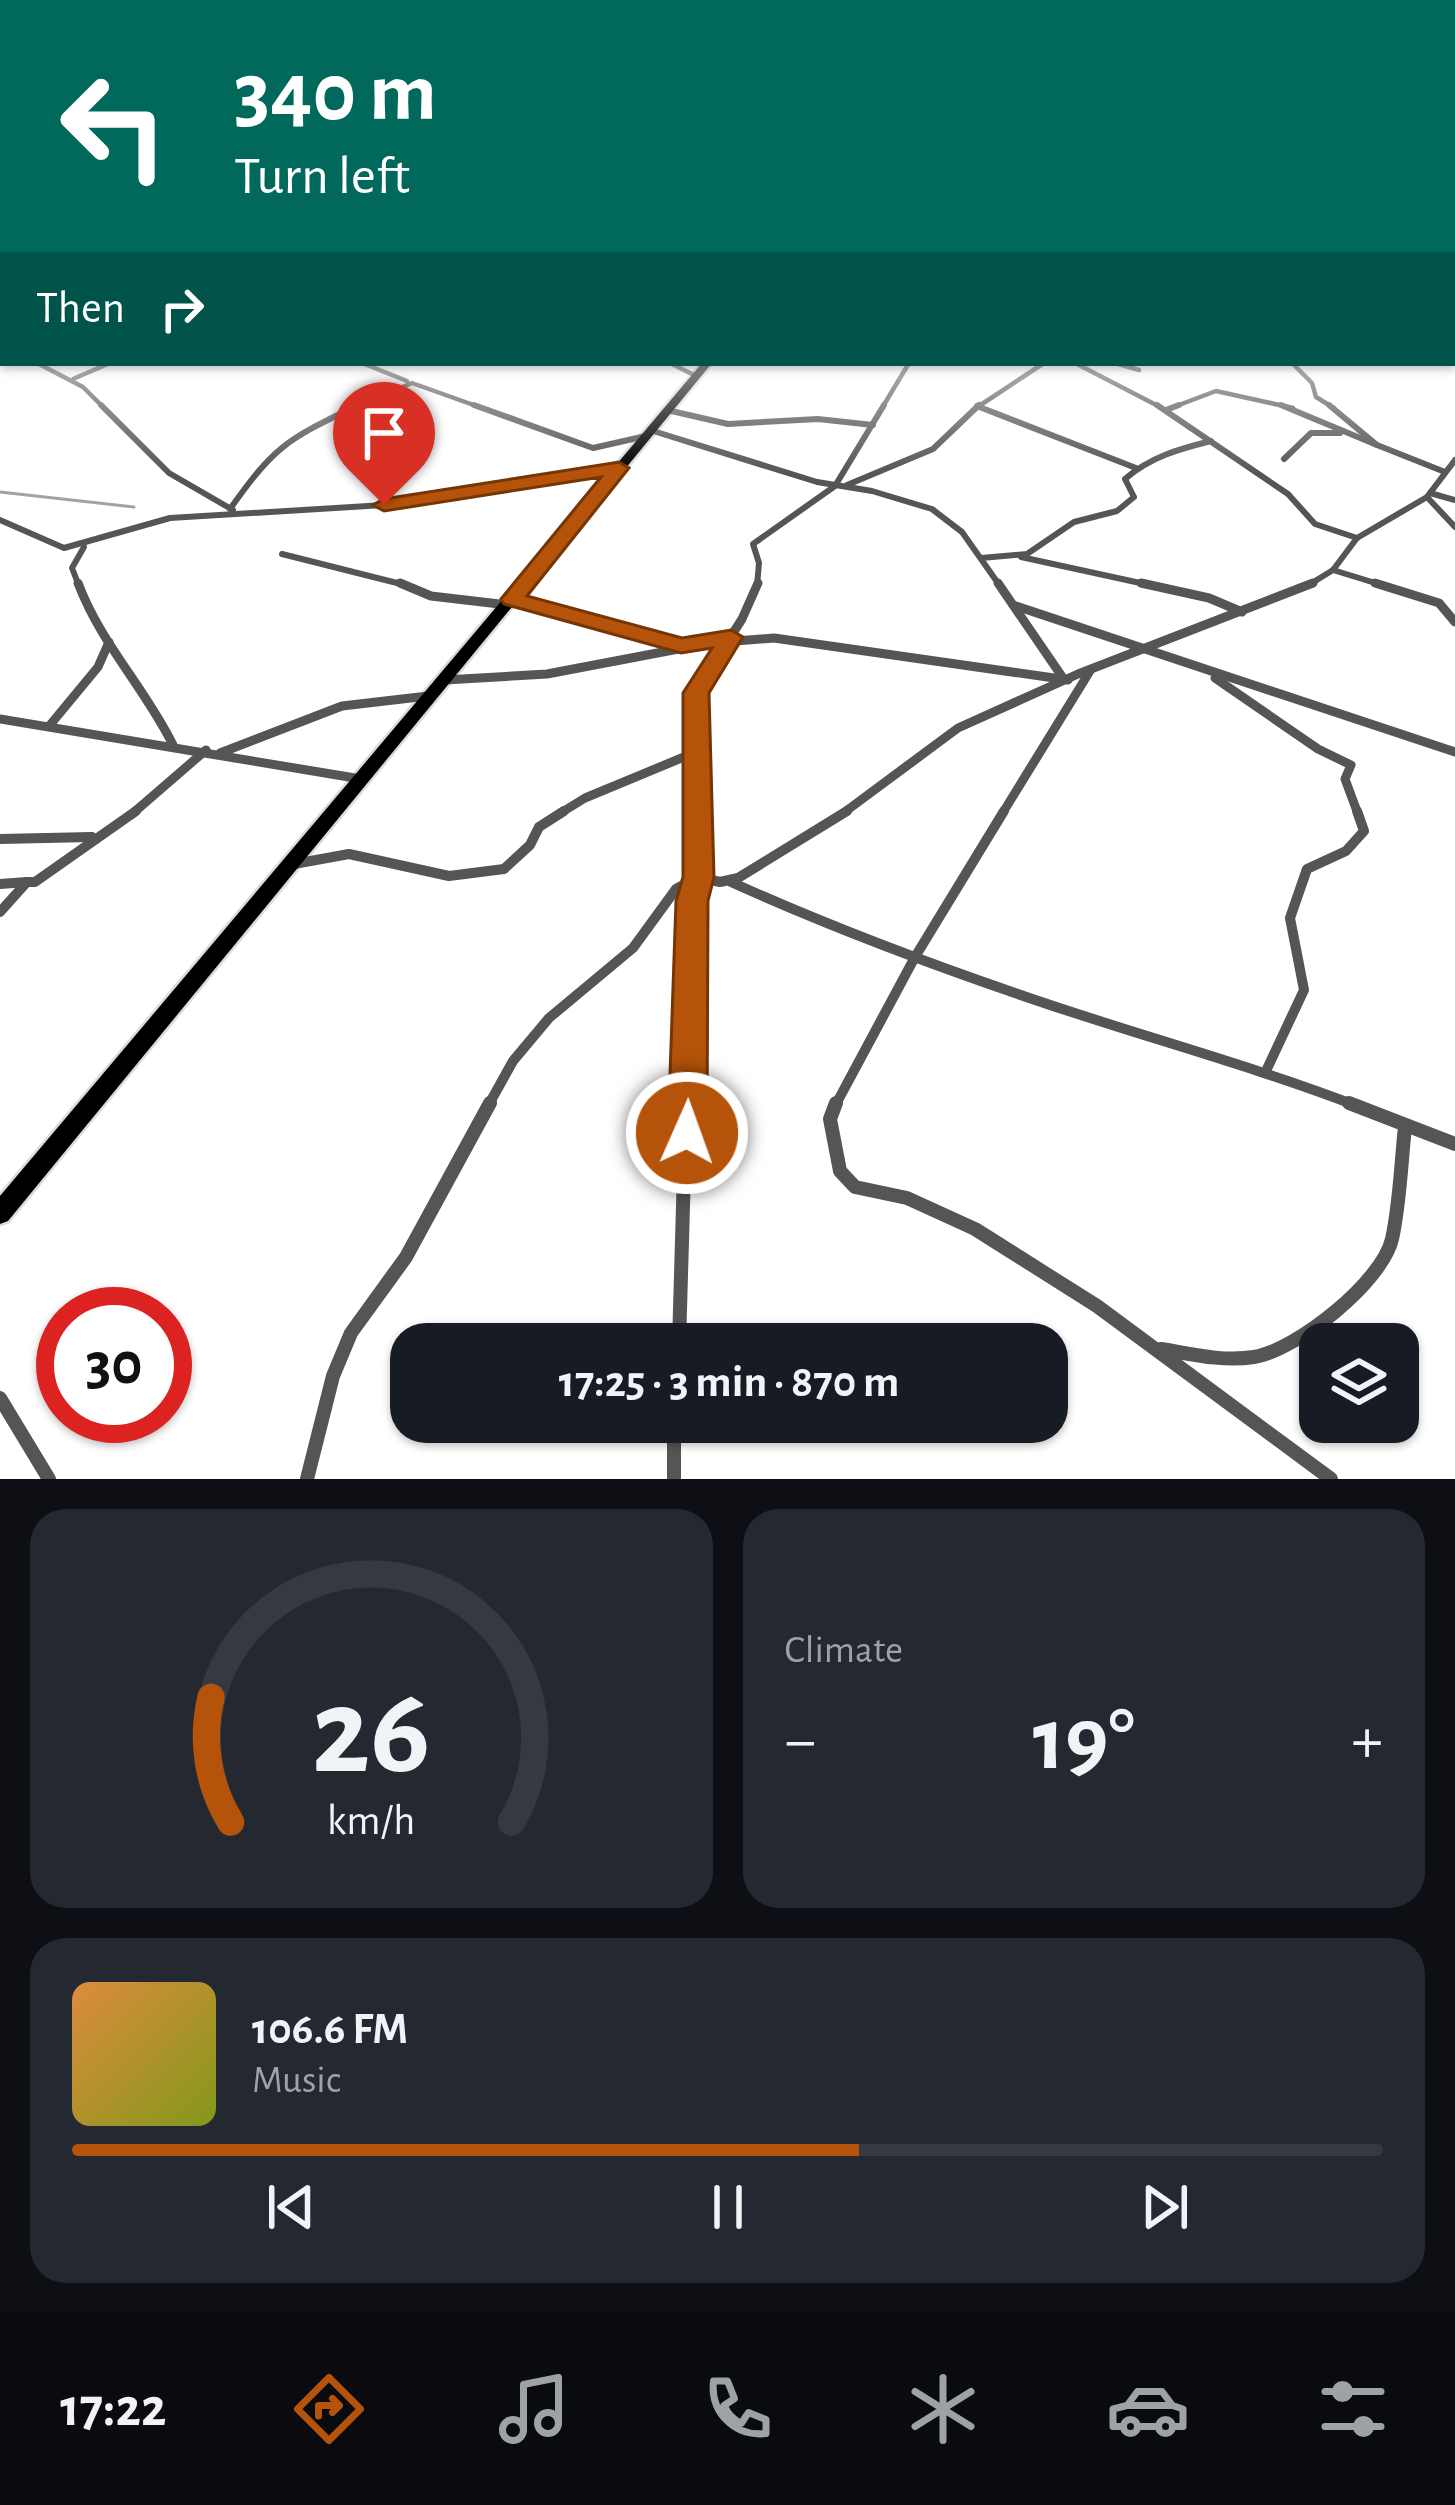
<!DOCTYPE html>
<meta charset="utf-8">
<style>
:root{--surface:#171b24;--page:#242831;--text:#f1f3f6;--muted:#9ea1a6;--line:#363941;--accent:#b45309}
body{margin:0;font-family:"Alegreya Sans",sans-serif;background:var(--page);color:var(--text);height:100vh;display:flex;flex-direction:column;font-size:45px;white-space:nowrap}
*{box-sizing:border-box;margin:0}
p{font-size:39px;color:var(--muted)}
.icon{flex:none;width:66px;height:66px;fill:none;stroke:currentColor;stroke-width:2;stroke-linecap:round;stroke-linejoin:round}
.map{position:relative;height:1479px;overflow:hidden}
.side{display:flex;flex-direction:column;gap:30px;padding:30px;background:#0d0f14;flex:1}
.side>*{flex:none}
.top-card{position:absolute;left:0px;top:0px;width:1455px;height:366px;box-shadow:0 3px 9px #0004;background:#00695c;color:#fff;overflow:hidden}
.tools{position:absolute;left:1299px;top:1323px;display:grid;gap:24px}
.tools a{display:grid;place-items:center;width:120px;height:120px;border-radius:24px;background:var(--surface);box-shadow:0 3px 9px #0004;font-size:60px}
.speed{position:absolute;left:36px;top:1287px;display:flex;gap:24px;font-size:60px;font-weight:700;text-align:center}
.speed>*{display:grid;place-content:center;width:156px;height:156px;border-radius:50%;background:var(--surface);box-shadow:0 3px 9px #0004;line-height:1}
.speed .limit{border:18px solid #d22;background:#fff;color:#111}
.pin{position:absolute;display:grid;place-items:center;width:102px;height:102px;color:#fff;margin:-123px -51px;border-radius:50% 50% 50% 0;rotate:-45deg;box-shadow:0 0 12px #0007}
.pin .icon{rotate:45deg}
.me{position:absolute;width:132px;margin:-66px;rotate:2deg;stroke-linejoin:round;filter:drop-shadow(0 0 9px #0008)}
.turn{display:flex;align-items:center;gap:42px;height:252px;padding:0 36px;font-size:54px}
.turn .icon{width:156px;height:156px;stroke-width:2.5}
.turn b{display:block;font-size:84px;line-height:102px}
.then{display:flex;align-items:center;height:114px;padding:0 36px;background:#0003;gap:24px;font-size:45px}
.big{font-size:90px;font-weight:600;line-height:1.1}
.side .card{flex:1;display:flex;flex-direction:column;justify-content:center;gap:18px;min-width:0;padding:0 42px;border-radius:36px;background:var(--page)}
.side .dial{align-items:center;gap:0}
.dial svg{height:312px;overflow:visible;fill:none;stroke:var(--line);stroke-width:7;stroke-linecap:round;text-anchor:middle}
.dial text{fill:var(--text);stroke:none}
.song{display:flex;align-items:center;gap:36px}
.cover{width:144px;height:144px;border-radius:18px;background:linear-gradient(135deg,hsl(30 70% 55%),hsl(70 70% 35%))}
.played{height:12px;border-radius:6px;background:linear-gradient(90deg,var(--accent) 60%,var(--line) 60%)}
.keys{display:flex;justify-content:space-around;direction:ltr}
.heat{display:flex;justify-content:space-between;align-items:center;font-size:66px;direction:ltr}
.side .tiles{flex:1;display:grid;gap:30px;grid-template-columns:1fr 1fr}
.card:last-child{grid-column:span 2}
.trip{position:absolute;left:390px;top:1323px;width:678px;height:120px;border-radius:36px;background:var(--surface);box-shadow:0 3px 9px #0004;font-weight:600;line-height:120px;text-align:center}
.dock{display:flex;height:192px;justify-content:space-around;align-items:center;background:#090b0e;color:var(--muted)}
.dock .icon{width:84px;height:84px}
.dock .selected{color:var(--accent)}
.dock b{font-size:54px;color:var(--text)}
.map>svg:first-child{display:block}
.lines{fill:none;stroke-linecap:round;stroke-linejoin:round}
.stream{stroke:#a3a3a3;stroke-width:3}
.primary-casing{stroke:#dbdbdb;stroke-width:5}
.minor-far4{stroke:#555;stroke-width:4.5}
.minor-far3{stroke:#555;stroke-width:6}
.minor-far2{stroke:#555;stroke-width:9}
.minor-far1{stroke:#555;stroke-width:10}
.minor{stroke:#555;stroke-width:14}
.primary{fill:#000;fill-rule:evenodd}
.route{fill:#b45309;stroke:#753606;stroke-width:3}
</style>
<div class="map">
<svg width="1455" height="1479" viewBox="0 0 1455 1479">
<rect width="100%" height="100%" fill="#fff"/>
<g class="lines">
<path class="stream" d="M0,492L134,507"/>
<g class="primary-casing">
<path id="primary" d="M702,363H712L8,1221L0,1224V1196Z"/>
</g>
<g class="minor-far4">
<path d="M37,363L83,387L104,408"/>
<path d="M362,363L407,381"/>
<path d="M670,363L696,376"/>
<path d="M1075,363L1162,408"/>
<path d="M1115,363L1139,370"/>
<path d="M1292,363L1312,383L1316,397L1334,408"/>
<path d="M73,379L110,363"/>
<path d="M977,406L982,408"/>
<path d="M352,408L412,383L482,408"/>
<path d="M882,408L909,363"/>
<path d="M976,408L1044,363"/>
<path d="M1171,408L1216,391L1293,408"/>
</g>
<g class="minor-far3">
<path d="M101,405L169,473L233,510"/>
<path d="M474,405L593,448L646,436"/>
<path d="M1157,405L1288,494L1315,524L1357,538"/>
<path d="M1281,405L1377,445"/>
<path d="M1329,405L1377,445L1445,472"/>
<path d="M977,406L1136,468"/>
<path d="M667,410L728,424L818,419L873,425"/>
<path d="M1166,410L1179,405"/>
<path d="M650,430L817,482L872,491L932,509L962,532L1000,586"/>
<path d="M1284,459L1311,433H1340"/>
<path d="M847,485L933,449L979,405"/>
<path d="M1430,493L1455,500"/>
<path d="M1427,497L1455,527"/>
<path d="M230,509C276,444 287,440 358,405"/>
<path d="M0,520L64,548L170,518L384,505L619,468"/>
<path d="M282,554L409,586"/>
<path d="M1021,557L1154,586"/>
<path d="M981,558L1027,554L1074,522L1117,511L1134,497L1125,479C1150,457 1179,449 1211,441"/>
<path d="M1333,570L1385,586"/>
<path d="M79,586L72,568L84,547"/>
<path d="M757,586L759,563L753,544L835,486L884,405"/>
<path d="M1307,586L1333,570L1357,538L1427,497L1455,460"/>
</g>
<g class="minor-far2">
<path d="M78,583C101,644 145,688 173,745"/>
<path d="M400,583L431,596L508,605"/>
<path d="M998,583L1013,605L1455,752"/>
<path d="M1141,583L1209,598L1242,612"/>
<path d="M1375,583L1439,603L1455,622"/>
<path d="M513,599L681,646"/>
<path d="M1013,605L1063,678"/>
<path d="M1215,678L1318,749L1351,765L1345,779L1358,814"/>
<path d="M445,680L547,674L710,643L774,638L1068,680"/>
<path d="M0,719L361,779"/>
<path d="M50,725L98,667L109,642"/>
<path d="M220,753L342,706L428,696"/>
<path d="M132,814L206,750"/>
<path d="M559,814L585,798L696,752"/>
<path d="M695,814L698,688L742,619L758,583"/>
<path d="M842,814L958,728L1078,674L1313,583"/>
<path d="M1002,814L1090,671"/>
</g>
<g class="minor-far1">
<path d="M0,839L92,837"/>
<path d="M294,864L349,854L449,876L504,869L530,845L539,827L564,811"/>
<path d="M731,882C824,924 919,960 1015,993C1129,1033 1245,1063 1357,1106"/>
<path d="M0,884L27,882"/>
<path d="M0,912L27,882H35L136,811"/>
<path d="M1266,1071L1304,990L1290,918L1307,869L1346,851L1364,831L1357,811"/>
<path d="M488,1106L513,1061L549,1018L633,948L676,889L698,877L720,882L738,878L847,811"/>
<path d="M686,1106L692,901L698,877L695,811"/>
<path d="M835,1106L915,957L1004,811"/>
</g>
<g class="minor">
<path d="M836,1103L830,1119L840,1171L855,1187L907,1198L975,1229L1097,1306L1331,1479"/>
<path d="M1349,1103L1455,1144"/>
<path d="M679,1344L686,1103"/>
<path d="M1161,1349C1191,1354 1223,1362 1254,1357C1297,1350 1382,1282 1392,1239C1400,1203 1401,1163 1405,1127"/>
<path d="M0,1398L49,1479"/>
<path d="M674,1422V1479"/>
<path d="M307,1479L333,1376L351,1333L406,1257L490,1103"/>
</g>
<use href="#primary" class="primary"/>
</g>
<linearGradient id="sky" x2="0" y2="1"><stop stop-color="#8cadcc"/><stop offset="0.56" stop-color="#fff"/><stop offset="1" stop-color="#fff" stop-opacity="0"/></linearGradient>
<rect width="1455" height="475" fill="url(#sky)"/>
<path class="route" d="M619,462L629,468L527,596L682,638L731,630L743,637L709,693L714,877L708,901L707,1133L701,1145L687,1151L674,1145L668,1133L676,901L683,877V693L712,648L681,653L504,604L501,599L601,477L384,511L373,505L384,499Z"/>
</svg>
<div class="tools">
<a><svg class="icon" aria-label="layers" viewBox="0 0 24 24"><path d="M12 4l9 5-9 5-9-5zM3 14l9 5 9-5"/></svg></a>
</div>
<div class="speed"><div class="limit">30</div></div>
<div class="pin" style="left:384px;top:505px;background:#d93025"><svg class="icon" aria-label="arrive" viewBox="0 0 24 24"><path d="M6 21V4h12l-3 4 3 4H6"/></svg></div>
<svg class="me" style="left:687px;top:1133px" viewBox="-20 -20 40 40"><circle r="17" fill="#b45309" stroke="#fff" stroke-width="3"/><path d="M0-11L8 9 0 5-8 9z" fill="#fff"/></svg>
<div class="trip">17:25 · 3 min · 870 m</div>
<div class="top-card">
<div class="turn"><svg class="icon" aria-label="left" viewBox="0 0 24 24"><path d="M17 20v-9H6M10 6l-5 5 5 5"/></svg><div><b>340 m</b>Turn left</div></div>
<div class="then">Then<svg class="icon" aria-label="right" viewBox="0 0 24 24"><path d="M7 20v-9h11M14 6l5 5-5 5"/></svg></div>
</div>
</div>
<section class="side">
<div class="tiles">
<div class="card dial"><svg viewBox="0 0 100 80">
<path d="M14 69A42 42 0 1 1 86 69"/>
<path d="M14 69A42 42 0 0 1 9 37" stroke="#b45309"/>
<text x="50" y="56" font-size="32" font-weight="700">26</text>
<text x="50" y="72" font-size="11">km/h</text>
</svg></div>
<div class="card"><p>Climate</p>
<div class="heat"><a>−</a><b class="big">19°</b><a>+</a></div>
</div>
<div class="card">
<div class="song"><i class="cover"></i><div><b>106.6 FM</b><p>Music</p></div></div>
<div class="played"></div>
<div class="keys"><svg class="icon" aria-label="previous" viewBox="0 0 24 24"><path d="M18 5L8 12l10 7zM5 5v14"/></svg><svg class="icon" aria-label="pause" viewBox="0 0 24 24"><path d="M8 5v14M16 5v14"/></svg><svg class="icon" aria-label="next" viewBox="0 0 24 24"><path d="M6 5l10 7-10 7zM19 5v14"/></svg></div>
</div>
</div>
</section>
<nav class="dock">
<b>17:22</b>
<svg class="icon selected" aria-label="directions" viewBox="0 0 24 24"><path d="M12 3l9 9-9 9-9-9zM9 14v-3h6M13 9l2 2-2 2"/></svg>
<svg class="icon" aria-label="music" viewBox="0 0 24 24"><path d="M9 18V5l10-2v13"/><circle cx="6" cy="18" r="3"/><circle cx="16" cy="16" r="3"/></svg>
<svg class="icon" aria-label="phone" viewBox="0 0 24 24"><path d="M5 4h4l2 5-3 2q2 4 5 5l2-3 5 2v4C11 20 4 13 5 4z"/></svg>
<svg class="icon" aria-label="climate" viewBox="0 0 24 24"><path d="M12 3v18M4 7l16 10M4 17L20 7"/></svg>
<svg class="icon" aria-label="car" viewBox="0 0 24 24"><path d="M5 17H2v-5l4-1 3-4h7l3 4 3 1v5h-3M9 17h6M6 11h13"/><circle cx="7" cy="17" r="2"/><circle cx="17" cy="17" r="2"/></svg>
<svg class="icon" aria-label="filters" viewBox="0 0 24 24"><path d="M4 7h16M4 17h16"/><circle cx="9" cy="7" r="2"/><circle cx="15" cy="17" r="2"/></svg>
</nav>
